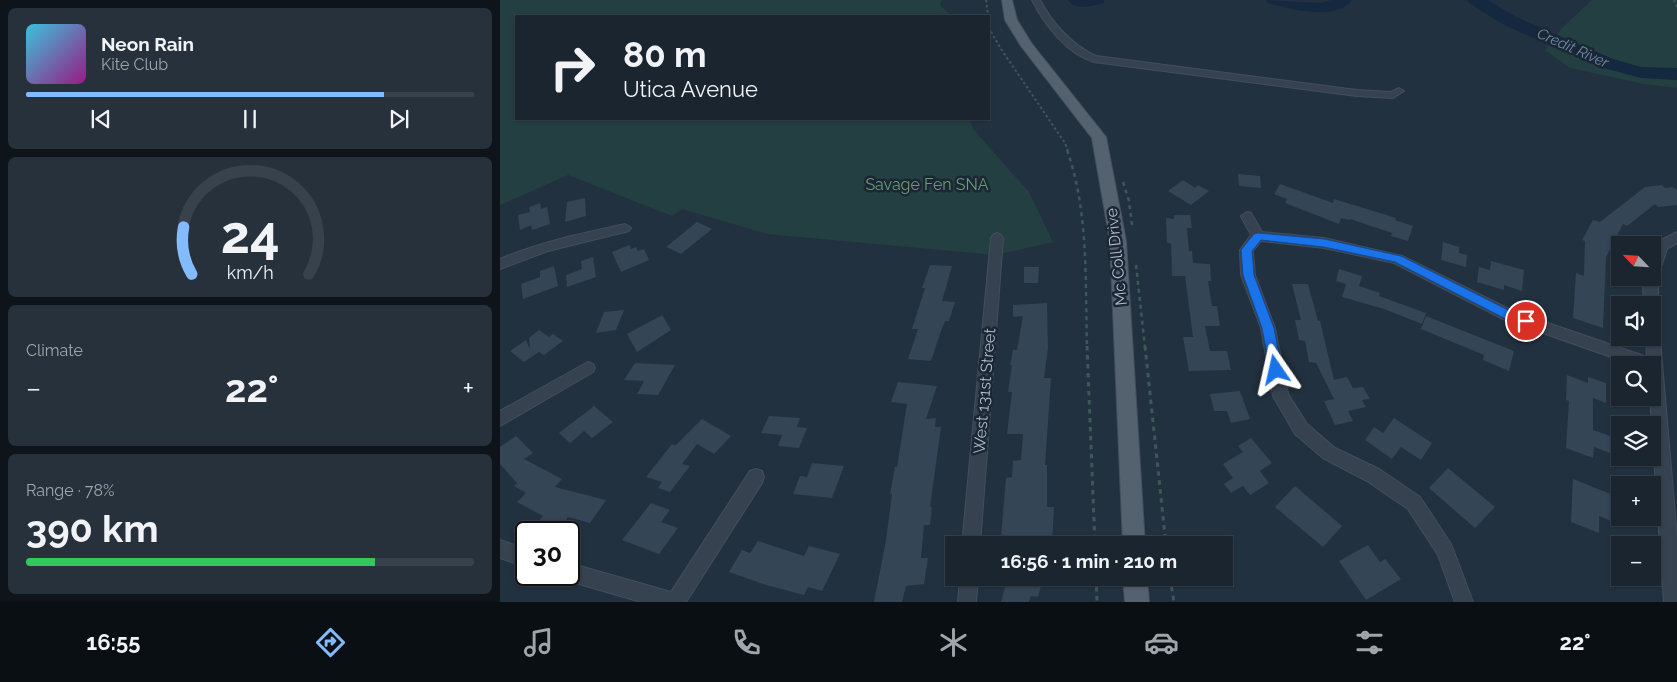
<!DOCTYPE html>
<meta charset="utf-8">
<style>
:root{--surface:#1a2530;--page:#27313c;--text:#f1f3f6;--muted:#9fa5ab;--line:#38424c;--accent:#83bbff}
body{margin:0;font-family:Raleway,sans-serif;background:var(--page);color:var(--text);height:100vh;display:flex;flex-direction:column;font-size:19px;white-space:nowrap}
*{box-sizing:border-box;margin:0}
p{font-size:16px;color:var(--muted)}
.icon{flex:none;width:28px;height:28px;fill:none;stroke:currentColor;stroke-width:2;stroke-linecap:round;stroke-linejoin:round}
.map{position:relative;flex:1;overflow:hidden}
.panel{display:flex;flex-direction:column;gap:8px;padding:8px;background:#0e141a;width:500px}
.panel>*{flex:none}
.top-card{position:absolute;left:15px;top:15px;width:475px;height:105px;border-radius:0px;box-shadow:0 1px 4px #0004,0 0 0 1px var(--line);background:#1a2530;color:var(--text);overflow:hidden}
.needle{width:32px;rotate:295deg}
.fabs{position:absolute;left:1111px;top:236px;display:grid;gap:10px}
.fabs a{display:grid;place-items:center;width:50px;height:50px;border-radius:0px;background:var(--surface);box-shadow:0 1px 4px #0004,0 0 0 1px var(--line);font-size:25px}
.speed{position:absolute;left:15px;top:521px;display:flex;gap:10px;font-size:25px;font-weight:700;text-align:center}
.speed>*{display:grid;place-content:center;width:65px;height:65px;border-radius:50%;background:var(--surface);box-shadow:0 1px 4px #0004,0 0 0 1px var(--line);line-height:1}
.speed .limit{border:2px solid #111;border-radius:8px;background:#fff;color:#111}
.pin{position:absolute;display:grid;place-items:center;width:42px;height:42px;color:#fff;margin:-21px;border:2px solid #fff;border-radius:50%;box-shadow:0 1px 5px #0007}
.me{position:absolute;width:55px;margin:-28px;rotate:349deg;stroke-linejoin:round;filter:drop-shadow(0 0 4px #0008)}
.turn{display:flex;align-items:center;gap:18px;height:105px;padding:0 25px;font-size:22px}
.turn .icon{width:65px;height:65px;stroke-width:2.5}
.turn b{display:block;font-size:35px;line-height:42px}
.big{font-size:38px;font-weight:700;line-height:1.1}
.panel .widget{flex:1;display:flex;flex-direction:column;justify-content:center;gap:8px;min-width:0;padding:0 18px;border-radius:8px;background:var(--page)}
.panel .dial{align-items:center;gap:0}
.dial svg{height:130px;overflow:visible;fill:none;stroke:var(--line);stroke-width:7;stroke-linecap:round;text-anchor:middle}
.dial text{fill:var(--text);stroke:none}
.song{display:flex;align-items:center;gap:15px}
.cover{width:60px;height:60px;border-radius:8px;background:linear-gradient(135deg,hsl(190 70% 55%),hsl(310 70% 35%))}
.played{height:5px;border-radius:2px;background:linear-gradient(90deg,var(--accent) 80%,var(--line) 80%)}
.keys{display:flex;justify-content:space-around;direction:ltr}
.heat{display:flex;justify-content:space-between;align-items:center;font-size:28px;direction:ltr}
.charge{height:8px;border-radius:4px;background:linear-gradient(90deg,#34c759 78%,var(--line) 0)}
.trip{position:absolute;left:445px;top:536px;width:288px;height:50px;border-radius:0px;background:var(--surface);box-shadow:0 1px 4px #0004,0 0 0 1px var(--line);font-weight:700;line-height:50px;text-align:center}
.tabs{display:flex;height:80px;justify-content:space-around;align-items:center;background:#0a0f13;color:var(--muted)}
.tabs .icon{width:35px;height:35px}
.tabs .current{color:var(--accent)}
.tabs b{font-size:22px;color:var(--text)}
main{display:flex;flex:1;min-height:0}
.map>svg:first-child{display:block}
.green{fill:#243f41}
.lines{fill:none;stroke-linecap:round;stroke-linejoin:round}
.river{fill:#14283f;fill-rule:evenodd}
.building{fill:#344556}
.minor-casing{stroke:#424e5c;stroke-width:2}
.major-casing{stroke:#424e5c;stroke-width:2}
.path-far2{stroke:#3d5859;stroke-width:2;stroke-dasharray:2.5 2.5;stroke-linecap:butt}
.path-far1{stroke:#3d5859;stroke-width:2.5;stroke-dasharray:4 4;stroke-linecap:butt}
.path{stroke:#3d5859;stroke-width:3;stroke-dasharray:4.5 4.5;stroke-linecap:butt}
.minor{fill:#364250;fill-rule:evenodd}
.major{fill:#546270;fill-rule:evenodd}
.route{fill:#1a73e8;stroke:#114b97}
.labels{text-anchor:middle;stroke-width:5;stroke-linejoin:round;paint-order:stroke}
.far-water-label{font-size:15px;font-style:italic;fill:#698aac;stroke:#1b2735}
.park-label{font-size:16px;fill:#689d71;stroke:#1b2735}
.street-label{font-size:16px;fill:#b2bdcb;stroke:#1b2735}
</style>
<main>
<section class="panel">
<div class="widget">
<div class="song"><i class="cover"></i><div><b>Neon Rain</b><p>Kite Club</p></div></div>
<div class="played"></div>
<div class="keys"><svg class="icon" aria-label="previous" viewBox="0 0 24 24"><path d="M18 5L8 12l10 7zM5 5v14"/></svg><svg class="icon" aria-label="pause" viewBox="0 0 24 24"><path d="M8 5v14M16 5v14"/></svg><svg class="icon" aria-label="next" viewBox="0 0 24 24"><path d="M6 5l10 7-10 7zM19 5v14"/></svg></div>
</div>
<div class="widget dial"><svg viewBox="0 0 100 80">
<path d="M14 69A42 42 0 1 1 86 69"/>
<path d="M14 69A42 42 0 0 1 9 40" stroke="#83bbff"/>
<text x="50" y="56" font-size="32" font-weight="700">24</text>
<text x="50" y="72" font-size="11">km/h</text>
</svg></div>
<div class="widget"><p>Climate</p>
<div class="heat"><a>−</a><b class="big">22°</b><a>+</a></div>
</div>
<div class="widget"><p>Range · 78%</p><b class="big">390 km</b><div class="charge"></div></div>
</section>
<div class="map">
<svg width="1177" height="602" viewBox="0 0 1177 602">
<rect width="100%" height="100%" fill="#223140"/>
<g class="green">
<path d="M0,0H442L440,5L451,16H16V119H469L473,129L529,192L553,242L496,255L267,234L182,209L172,216L68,175L0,205Z"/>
<path d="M1092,0H1177V88L1144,84L1070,68L1045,50L1063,27Z"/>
</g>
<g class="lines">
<g class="river">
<path d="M568,0H605L603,3C592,6 575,11 568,0Z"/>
<path d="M766,0L819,3L832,0H852C837,22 789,9 768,3Z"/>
<path d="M967,0H988L1016,17L1113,59L1141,67L1177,68V80L1141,78L1100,67L1004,25L969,3Z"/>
</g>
</g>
<g class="building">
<path d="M738,174L760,176L761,188L739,186Z"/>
<path d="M683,180L695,188L698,185L709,191L691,205L668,191Z"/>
<path d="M780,184L833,203L834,199L896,218L895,220L913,226L908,241L891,236L892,233L850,219L849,220L841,218L839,224L785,203L787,199L774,194Z"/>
<path d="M1162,185L1165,188L1173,187L1177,190V205L1158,207L1155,204L1127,226L1123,224L1106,257L1103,328L1073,318L1076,273L1084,276L1085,241L1082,240L1093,220L1100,222L1145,187Z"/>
<path d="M85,198L86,216L65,222L67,202Z"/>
<path d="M40,203L41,209L47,207L50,224L32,230L31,225L20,230L18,215L30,212L29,207Z"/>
<path d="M674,215H690L692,228H687L689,251H692L693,263L710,264L711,281H708L712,306H717L720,326H705L710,351H727L731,370L689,371L683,337H693L685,276H672L671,243H667L666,218L674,219Z"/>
<path d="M197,222L212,229L181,254L166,247Z"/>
<path d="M943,242L959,247V253L967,255L966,267L941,260Z"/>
<path d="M129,245L131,249L136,247L138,251L144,249L149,260L121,272L112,252Z"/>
<path d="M93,257L96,277L67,287L66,275L82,269L81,261Z"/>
<path d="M991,261L1024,270L1022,291L1004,285V290L977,282L979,267L990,270Z"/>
<path d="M430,265L452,266L442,301L455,302L449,321H445L441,331L431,361L408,359L418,329H412L425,288H422Z"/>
<path d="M54,266L58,286L23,299L21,284L40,277V271Z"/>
<path d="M524,267H539L538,283H524Z"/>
<path d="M839,269L862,276L859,286L880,293L879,296L926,313L922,324L884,309L842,297L846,284L836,281Z"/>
<path d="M792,284H808L818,321H820L834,380L847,377L853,388L863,387L870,399L862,400L866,407L848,411L853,421L835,425L824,401L834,399L816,363L809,362L805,341L799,340L795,320H801Z"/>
<path d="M547,303L548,348L544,378H551L545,465H547V507H554L552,545H526L527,537H501L506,478L512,477L513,461L521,460L523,434H507L512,392H508L512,365H510L513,350H517L523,316L513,317V305Z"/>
<path d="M124,310L116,330L96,333L104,312Z"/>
<path d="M162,315L171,330L137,352L127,334Z"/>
<path d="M926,316L1014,351L1009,371L983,360L984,355L921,329Z"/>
<path d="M39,330L49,337L53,334L63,341L44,355L39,352L24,362L10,351L26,340L30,349L29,338Z"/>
<path d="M135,363L175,365L158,395L137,394L144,381L124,380Z"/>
<path d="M1067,375L1088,383V377L1106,383V403L1093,398V430L1110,436V453L1094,447L1093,458L1066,448L1069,401L1066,400Z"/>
<path d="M398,382L437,386L426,419L436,418L435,427H441L430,507H432L430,525H424L421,558H428L424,584L406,586L402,602H374L386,540L392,494H390L395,467H397L407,404L391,402Z"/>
<path d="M740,391L750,419L731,423L727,411H714L710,394Z"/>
<path d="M94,406L113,422L92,438L84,431L70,443L59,433Z"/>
<path d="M269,416L300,418L297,427L307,428L299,448L278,446L282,435L261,433Z"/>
<path d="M894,418L932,443L921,460L901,447L892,459L865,440L874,427L883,433Z"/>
<path d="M202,419L231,436L214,454L197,444L182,464L190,466L170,492L158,488L162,482L146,477L172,444L176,445Z"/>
<path d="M16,436L33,453L24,459L62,479L55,487L106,500L90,523L68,517L61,528L38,522L43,516L17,502L26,493L14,486L17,483L0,464V447Z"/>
<path d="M751,438L772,463L760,471L769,483L750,495L743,486L731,493L724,484L733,478L723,464L743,452L738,446Z"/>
<path d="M312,463L344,466L332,498L293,494L300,476L307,477Z"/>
<path d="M948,468L995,507L975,528L929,488Z"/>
<path d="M1073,479L1113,495L1114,522L1099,516V533L1071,522Z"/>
<path d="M795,486L842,526L823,547L775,507Z"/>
<path d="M151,503L170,510L161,522L178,528L159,554L122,540Z"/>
<path d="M258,541L304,556L309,546L340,554L322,591L308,587L304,595L266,585L229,572L242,550L250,553Z"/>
<path d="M868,545L880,562L885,559L901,579L866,600L839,561Z"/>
<path d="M517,578H531L530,584L541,586L538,597L531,596L529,602H501L507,580L516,582Z"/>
</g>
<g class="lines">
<g class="minor-casing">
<g id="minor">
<path d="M532,0H540C552,23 572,45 596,56L857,90L891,92L899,88L904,91L893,98L857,96L594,62C567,54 544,24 532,0Z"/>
<path d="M747,212L751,213L762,232L824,238L902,256L1013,311L1147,357L1146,338H1152V322L1157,324L1159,328L1177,538V602H1164L1150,398H1152V365H1134L1003,319L894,263L824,248L761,241L753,251L755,275L775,328L788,394L807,424L835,448L879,469L920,497L951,544L973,602H955L938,555L908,509L867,481L823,458L795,434L773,396L761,328L741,275L740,250L751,235L741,216Z"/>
<path d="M125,224L131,228L129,231L48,251L0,269V259C40,242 83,233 125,224Z"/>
<path d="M1177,232V243L1167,249L1158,276V305L1152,310V305H1144L1143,285L1146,278H1152V252L1156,243Z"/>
<path d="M497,233L501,235L503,238L480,545H462L491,238L493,235Z"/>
<path d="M88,362L93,364L95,368L93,372L0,426V411Z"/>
<path d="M256,469L262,471L264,477L262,483L186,602H141L62,579L61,575H69V563L171,592L250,471Z"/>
<path d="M0,540L26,549V567L0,558Z"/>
<path d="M460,578H478L476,602H458Z"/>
</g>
</g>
<g class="major-casing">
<g id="major">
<path d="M502,0H512L517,20L532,44L606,137L626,241L645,545H623L610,241L592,138L521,46L505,20Z"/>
<path d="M623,578H647L649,602H625Z"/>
</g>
</g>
<g class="path-far2">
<path d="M486,0L488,16"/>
<path d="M1174,0L1177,8"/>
<path d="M489,22L490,30L501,49L565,143L568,151"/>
</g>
<g class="path-far1">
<path d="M567,150C589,212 585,281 587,347"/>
<path d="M623,182L629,201L632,225"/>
<path d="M636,265L645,347"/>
</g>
<g class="path">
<path d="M587,346L595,545"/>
<path d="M645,346L666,545"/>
<path d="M596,578L597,602"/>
<path d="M670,578L674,602"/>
</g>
<use href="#minor" class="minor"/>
<use href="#major" class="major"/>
</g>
<path class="route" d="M758,233L824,239L901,256L1012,312L1030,318L1032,321L1030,324L1026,326L1004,318L895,262L824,247L761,240L752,251L754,275L774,328L782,370L780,373L776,375L772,373L770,370L762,328L743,275L741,250L754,234Z"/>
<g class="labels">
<g class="far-water-label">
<text transform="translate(1073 48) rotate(24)" y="5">Credit River</text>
</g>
<g class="park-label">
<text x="427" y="190">Savage Fen SNA</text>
</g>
<g class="street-label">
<text transform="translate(616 257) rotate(-96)" y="6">Mc Coll Drive</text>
<text transform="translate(484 391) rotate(-85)" y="6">West 131st Street</text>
</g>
</g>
</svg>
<div class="fabs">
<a><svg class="needle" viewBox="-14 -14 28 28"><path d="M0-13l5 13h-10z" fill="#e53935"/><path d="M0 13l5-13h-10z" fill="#9fa5ab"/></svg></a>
<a><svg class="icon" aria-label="sound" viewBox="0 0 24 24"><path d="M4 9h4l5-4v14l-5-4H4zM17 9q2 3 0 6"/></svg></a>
<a><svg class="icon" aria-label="search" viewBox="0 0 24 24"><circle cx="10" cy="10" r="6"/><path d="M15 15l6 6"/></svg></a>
<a><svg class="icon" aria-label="layers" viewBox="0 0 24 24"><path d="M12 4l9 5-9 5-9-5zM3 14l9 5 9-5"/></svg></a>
<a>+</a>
<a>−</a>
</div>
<div class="speed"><div class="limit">30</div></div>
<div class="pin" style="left:1026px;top:321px;background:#d93025"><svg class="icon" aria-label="arrive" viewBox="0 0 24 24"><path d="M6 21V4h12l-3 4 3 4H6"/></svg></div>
<svg class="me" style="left:776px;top:370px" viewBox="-20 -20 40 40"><path d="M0-17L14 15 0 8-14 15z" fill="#1a73e8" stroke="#fff" stroke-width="4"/></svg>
<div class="trip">16:56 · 1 min · 210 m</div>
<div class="top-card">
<div class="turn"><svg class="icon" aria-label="right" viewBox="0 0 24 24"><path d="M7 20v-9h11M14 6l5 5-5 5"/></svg><div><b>80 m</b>Utica Avenue</div></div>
</div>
</div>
</main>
<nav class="tabs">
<b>16:55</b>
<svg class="icon current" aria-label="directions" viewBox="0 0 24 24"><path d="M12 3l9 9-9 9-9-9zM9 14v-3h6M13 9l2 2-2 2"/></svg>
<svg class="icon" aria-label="music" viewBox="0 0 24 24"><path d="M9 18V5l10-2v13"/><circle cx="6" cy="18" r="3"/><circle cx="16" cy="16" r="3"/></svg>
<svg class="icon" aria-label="phone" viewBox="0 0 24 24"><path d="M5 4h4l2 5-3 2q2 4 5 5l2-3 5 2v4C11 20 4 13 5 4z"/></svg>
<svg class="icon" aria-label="climate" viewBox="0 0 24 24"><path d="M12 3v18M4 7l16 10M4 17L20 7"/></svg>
<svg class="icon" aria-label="car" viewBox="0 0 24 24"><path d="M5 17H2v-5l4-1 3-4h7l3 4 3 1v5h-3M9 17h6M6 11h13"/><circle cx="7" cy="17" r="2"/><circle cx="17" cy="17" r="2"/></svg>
<svg class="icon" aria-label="filters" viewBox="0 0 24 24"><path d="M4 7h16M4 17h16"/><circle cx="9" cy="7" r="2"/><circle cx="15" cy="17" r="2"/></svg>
<b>22°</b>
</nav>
